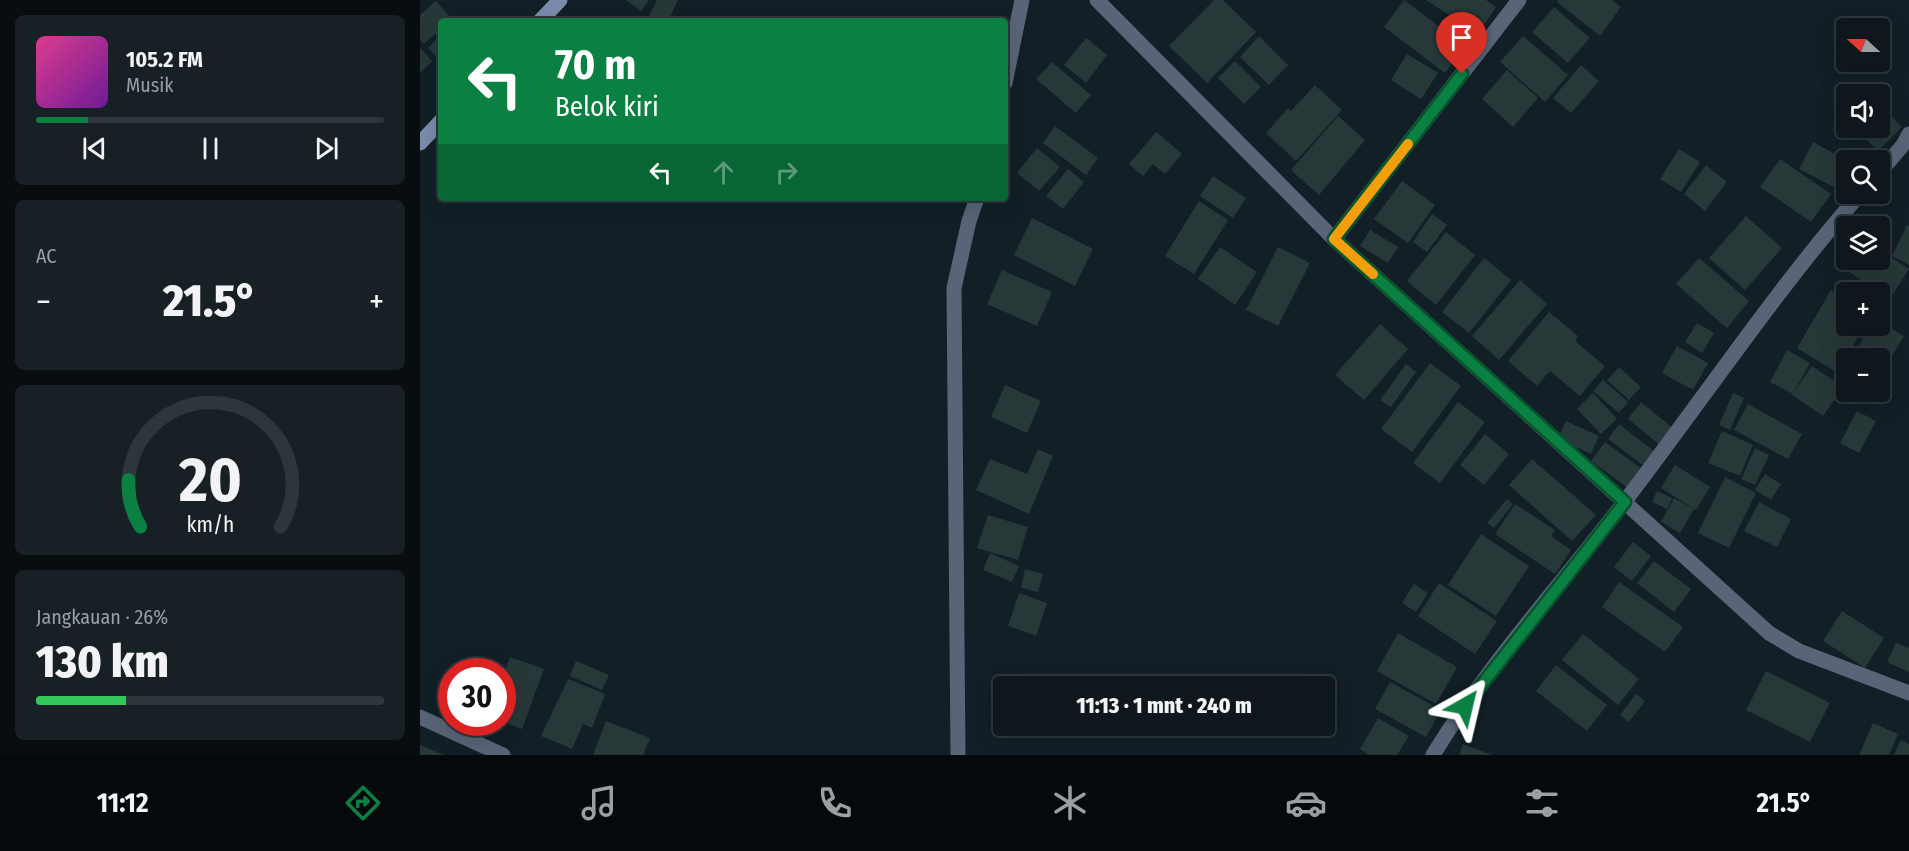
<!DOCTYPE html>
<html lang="id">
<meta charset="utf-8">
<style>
:root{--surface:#0e171c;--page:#172025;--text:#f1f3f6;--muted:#9b9fa3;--line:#2e363b;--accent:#0b8043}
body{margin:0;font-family:"Fira Sans Condensed",sans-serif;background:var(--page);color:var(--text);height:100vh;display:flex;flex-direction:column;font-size:22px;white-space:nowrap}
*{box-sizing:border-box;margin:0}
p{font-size:20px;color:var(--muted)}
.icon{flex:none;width:33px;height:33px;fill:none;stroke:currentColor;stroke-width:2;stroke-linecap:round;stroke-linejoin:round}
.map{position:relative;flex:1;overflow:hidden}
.sheet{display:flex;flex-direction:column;gap:15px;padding:15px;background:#080d0f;width:420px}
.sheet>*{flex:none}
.hud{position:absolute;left:18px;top:18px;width:570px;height:183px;border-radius:6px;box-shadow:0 6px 24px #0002,0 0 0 2px var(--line);background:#0b8043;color:#fff;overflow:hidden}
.needle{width:39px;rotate:291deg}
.controls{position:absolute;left:1416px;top:18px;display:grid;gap:12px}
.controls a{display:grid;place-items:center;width:54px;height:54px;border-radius:6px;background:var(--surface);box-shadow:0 6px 24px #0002,0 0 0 2px var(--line);font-size:30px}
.speed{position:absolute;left:18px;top:658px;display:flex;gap:12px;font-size:30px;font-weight:700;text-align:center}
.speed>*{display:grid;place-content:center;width:78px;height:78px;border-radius:50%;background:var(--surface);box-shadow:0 6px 24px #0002,0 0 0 2px var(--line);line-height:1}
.speed .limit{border:9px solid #d22;background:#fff;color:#111}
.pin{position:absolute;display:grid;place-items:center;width:51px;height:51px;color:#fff;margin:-62px -26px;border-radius:50% 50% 50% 0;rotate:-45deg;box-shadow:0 0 6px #0007}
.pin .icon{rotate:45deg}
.me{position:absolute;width:66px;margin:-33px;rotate:37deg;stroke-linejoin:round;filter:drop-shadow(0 0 4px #0008)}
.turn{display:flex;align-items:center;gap:21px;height:126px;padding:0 18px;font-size:27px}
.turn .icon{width:78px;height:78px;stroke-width:2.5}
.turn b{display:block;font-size:42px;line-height:51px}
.lanes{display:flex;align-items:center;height:57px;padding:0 18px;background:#0003;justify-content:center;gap:30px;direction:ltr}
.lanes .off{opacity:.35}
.big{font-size:45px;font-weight:800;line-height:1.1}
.sheet .tile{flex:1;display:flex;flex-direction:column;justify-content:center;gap:9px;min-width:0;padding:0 21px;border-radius:9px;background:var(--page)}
.sheet .dial{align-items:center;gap:0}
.dial svg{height:156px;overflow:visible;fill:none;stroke:var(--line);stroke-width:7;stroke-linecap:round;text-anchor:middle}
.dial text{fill:var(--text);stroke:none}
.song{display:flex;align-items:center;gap:18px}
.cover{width:72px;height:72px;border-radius:9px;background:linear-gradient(135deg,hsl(330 70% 55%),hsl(280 70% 35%))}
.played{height:6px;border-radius:3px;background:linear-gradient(90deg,var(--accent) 15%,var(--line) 15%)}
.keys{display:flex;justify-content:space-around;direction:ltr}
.heat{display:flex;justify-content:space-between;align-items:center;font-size:33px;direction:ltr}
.charge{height:9px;border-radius:4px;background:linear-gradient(90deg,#34c759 26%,var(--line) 0)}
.trip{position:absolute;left:573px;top:676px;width:342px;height:60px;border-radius:6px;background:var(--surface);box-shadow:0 6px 24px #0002,0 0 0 2px var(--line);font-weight:800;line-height:60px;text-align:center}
.dock{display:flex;height:96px;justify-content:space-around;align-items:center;background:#06090b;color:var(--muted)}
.dock .icon{width:42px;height:42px}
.dock .on{color:var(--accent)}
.dock b{font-size:27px;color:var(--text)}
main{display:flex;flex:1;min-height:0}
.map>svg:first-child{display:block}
.building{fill:#263838}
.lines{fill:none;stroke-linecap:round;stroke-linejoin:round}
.street{stroke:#596478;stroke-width:15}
.secondary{stroke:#7a8cac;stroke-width:15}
.route-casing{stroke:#07532c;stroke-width:15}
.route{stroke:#0b8043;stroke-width:10}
.slow{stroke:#f59e0b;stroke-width:10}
</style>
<main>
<section class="sheet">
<div class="tile">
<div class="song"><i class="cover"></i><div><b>105.2 FM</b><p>Musik</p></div></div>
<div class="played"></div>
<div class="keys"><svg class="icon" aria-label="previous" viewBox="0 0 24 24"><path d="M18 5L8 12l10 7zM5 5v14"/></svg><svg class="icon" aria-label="pause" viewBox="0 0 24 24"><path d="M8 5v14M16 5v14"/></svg><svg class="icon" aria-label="next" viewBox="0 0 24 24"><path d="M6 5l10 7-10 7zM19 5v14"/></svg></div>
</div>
<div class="tile"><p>AC</p>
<div class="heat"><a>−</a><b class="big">21.5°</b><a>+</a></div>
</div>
<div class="tile dial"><svg viewBox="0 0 100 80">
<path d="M14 69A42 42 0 1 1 86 69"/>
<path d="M14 69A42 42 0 0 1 8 45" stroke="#0b8043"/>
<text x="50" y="56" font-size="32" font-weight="700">20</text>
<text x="50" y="72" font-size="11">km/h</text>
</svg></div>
<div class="tile"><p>Jangkauan · 26%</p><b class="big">130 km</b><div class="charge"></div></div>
</section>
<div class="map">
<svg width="1489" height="755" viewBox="0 0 1489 755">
<rect width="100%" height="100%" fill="#121f26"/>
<g class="building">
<path d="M206,0H229L221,11Z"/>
<path d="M237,0H258L248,21H239L229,16Z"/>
<path d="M794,0H803L836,32L787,83L749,46Z"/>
<path d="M984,0L1045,46L1025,73L964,27Z"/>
<path d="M1006,0H1066L1076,7L1058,34Z"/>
<path d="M1138,0H1192L1201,7L1180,36L1137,2Z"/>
<path d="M16,1L32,19L21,21V29L4,44L0,40V15Z"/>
<path d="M1134,7L1170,38L1148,63L1112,32Z"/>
<path d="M21,35V62L8,48Z"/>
<path d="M839,36L868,65L849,85L820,57Z"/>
<path d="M1103,36L1148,75L1125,102L1080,62Z"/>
<path d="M666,38L687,55L666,83L644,65Z"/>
<path d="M0,48L12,61L0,73Z"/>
<path d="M987,54L1018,73L1001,99L971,80Z"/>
<path d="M815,61L841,87L824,104L798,78Z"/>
<path d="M632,62L671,95L656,113L616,79Z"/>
<path d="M1161,65L1179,81L1151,113L1133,98Z"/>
<path d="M1087,70L1118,98L1093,127L1062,99Z"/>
<path d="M895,85L922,110L876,161L846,133L868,108L871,111Z"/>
<path d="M1460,105L1482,127L1458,151L1434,128H1460Z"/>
<path d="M918,116L945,140L899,195L871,170Z"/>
<path d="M635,126L678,158L666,175L623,143Z"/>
<path d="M736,132L762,154L745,174L733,164L723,176L709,164Z"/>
<path d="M1393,142L1426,160V168L1416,188L1379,169Z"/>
<path d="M617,148L640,167L619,191L597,173Z"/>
<path d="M1259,149L1280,162L1261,192L1240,179Z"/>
<path d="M1360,159L1411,194L1391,222L1340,187Z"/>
<path d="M1286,165L1307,182L1285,211L1264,194Z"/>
<path d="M648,169L664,182L643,209L626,196Z"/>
<path d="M793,176L826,198L813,218L780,196Z"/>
<path d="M982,181L1015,205L988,243L954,219Z"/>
<path d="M779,201L808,220L774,274L745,256Z"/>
<path d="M1012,214L1027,225L1007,252L993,242Z"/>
<path d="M1326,216L1362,248L1325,290L1289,258Z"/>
<path d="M612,218L673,249L655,286L594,255Z"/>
<path d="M1487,225L1489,226V265L1472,256Z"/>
<path d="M950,230L978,247L968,263L940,246Z"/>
<path d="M1026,232L1055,255L1016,305L987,281Z"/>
<path d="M800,247L837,272L815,305L778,279Z"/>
<path d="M858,247L890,263L858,326L826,310Z"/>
<path d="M1460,250L1489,269L1464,308L1460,305V292H1444L1449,285L1422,267L1428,260H1460Z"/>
<path d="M1064,258L1091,280L1049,333L1022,312Z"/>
<path d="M1279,258L1329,301L1307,328L1256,284Z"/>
<path d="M582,270L632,292L617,326L567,304Z"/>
<path d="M1100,280L1127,304L1079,360L1052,336Z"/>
<path d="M1411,290L1426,299V326H1445L1432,347L1451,358H1426V378L1377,348Z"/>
<path d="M1129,312L1158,336L1155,341L1185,366L1160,396L1130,371L1117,386L1088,361Z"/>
<path d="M1460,322L1484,336L1467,364L1438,347L1450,326H1460Z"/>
<path d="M1277,323L1294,333L1282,353L1265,342Z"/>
<path d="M960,324L988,349L944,400L915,375Z"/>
<path d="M1257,346L1288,363L1273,390L1242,373Z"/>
<path d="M1367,350L1390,363L1373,394L1350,382Z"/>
<path d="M1010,363L1041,386L992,452L961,429Z"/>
<path d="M986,364L996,372L971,407L960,400Z"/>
<path d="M1392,366L1423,387L1403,416L1372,395Z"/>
<path d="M1199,367L1221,387L1209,400L1187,380Z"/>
<path d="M1183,380L1208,402L1199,413L1173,391Z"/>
<path d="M585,385L621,401L607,433L571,417Z"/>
<path d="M1173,393L1197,419L1181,434L1157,409Z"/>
<path d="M1313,393L1324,398L1310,430L1299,425Z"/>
<path d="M1038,402L1065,422L1020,483L993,463Z"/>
<path d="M1221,402L1255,430L1241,446L1208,419Z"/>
<path d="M1328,404L1382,434L1368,459L1314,430Z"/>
<path d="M1437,411L1456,421L1439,453L1420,443Z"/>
<path d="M1146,421L1179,436L1171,454L1138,439Z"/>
<path d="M1199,424L1235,452L1224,466L1188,439Z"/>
<path d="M1302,431L1333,445L1320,476L1288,463Z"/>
<path d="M1065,434L1089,454L1064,485L1040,465Z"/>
<path d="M1185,442L1222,469L1208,488L1171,461Z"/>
<path d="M1335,448L1349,455L1335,485L1321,479Z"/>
<path d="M618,449L633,456L609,514L556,490L570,459L607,474Z"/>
<path d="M1112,459L1176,515L1152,541L1089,485Z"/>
<path d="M1255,465L1290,487L1276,510L1241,488Z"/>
<path d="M1345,474L1361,484L1351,500L1335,490Z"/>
<path d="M1305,477L1336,493L1309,548L1278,533Z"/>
<path d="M1237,491L1252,498L1247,509L1232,502Z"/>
<path d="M1254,498L1274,509L1260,533L1241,522Z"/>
<path d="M1087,499L1093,504L1074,528L1067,523Z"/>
<path d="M1339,502L1371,519L1357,547L1324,531Z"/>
<path d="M1095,504L1135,530L1131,536L1151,550L1135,574L1075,534Z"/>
<path d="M568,515L608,527L598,560L557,548Z"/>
<path d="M1061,534L1109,566L1076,616L1028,585Z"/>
<path d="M1213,542L1231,556L1212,581L1194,567Z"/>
<path d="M570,553L599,566L592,582L563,570Z"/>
<path d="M1234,561L1271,589L1254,612L1217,583Z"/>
<path d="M605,569L623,574L618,592L601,588Z"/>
<path d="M1199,582L1263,627L1245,652L1182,607Z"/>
<path d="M1019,583L1077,621L1055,654L998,616Z"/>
<path d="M994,584L1008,593L996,612L982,603Z"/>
<path d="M599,593L627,603L616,636L588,626Z"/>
<path d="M1422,611L1464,638L1445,668L1403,641Z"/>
<path d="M978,633L1037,667L1016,704L957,671Z"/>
<path d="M1163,634L1219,679L1198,705L1142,660Z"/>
<path d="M1476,643L1489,648V672L1467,662Z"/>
<path d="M90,657L124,669L102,729L82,722V678Z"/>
<path d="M156,661L189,675L182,690L150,676Z"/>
<path d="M1136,665L1187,705L1167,731L1116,691Z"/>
<path d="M1346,671L1410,703L1390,742L1326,710Z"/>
<path d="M148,679L185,694L172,728L163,724L152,749L121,736Z"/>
<path d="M970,682L1021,710L1006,737L955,709Z"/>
<path d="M1216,694L1225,701L1209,722L1200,715Z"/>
<path d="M958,718L989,736L977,755H949L940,749Z"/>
<path d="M186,721L230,738L223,755H173Z"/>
<path d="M1453,723L1478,734L1469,755H1439Z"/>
<path d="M1481,740L1489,744V755H1474Z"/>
<path d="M1043,744L1072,755H1039Z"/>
<path d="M0,745L24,755H0Z"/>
</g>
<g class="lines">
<g class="street">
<path d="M677,0L914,239L1349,633L1379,651L1489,693"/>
<path d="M585,83L602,0"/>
<path d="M1460,172L1483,145L1489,134"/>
<path d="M914,239L1099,0"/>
<path d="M0,717L83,755"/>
<path d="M538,755L534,288L549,221L557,198"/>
<path d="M1013,755C1068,664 1141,585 1205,501C1284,398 1355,291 1440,194"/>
</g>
<g class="secondary">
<path d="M120,21L140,0"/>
<path d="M0,143L21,121"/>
</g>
</g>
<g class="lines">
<g class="route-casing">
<path id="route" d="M1042,74L914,239L1205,502L1045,706"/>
</g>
<use href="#route" class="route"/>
<path class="slow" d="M953,274L914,239L988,144"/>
</g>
</svg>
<div class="controls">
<a><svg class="needle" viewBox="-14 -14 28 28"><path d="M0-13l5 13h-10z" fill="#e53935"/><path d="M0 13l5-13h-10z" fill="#9b9fa3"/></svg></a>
<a><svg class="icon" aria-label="sound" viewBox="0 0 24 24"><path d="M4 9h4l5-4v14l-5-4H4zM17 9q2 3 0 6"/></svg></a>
<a><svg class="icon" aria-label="search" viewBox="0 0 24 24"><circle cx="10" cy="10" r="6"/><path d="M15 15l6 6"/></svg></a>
<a><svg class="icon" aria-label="layers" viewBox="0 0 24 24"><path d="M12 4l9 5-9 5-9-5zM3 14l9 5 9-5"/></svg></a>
<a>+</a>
<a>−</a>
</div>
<div class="speed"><div class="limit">30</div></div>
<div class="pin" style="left:1042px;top:74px;background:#d93025"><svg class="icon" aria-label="arrive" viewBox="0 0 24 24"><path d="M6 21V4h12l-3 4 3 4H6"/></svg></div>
<svg class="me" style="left:1045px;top:706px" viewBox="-20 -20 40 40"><path d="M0-17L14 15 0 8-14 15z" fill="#0b8043" stroke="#fff" stroke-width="4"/></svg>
<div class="trip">11:13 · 1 mnt · 240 m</div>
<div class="hud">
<div class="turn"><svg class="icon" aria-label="left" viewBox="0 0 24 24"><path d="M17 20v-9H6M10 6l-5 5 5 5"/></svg><div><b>70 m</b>Belok kiri</div></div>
<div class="lanes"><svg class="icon" aria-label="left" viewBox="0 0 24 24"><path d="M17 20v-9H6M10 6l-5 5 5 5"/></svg><svg class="icon off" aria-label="ahead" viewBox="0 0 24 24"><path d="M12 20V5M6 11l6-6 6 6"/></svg><svg class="icon off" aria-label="right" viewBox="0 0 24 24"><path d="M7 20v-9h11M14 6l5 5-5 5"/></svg></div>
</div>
</div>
</main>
<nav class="dock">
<b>11:12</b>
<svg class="icon on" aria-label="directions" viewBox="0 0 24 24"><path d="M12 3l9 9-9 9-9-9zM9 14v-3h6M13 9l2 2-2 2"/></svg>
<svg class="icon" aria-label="music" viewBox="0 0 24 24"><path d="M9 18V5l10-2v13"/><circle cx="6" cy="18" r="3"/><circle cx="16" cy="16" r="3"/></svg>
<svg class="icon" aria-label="phone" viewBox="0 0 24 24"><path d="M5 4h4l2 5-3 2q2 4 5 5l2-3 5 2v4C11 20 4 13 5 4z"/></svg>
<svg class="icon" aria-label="climate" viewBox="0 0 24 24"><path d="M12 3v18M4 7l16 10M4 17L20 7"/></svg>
<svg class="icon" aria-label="car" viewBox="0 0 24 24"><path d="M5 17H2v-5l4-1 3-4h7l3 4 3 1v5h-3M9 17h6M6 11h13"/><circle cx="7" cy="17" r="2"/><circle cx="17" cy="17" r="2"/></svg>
<svg class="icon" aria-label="filters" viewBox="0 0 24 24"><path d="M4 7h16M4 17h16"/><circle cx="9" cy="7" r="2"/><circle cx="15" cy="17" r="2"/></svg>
<b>21.5°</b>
</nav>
